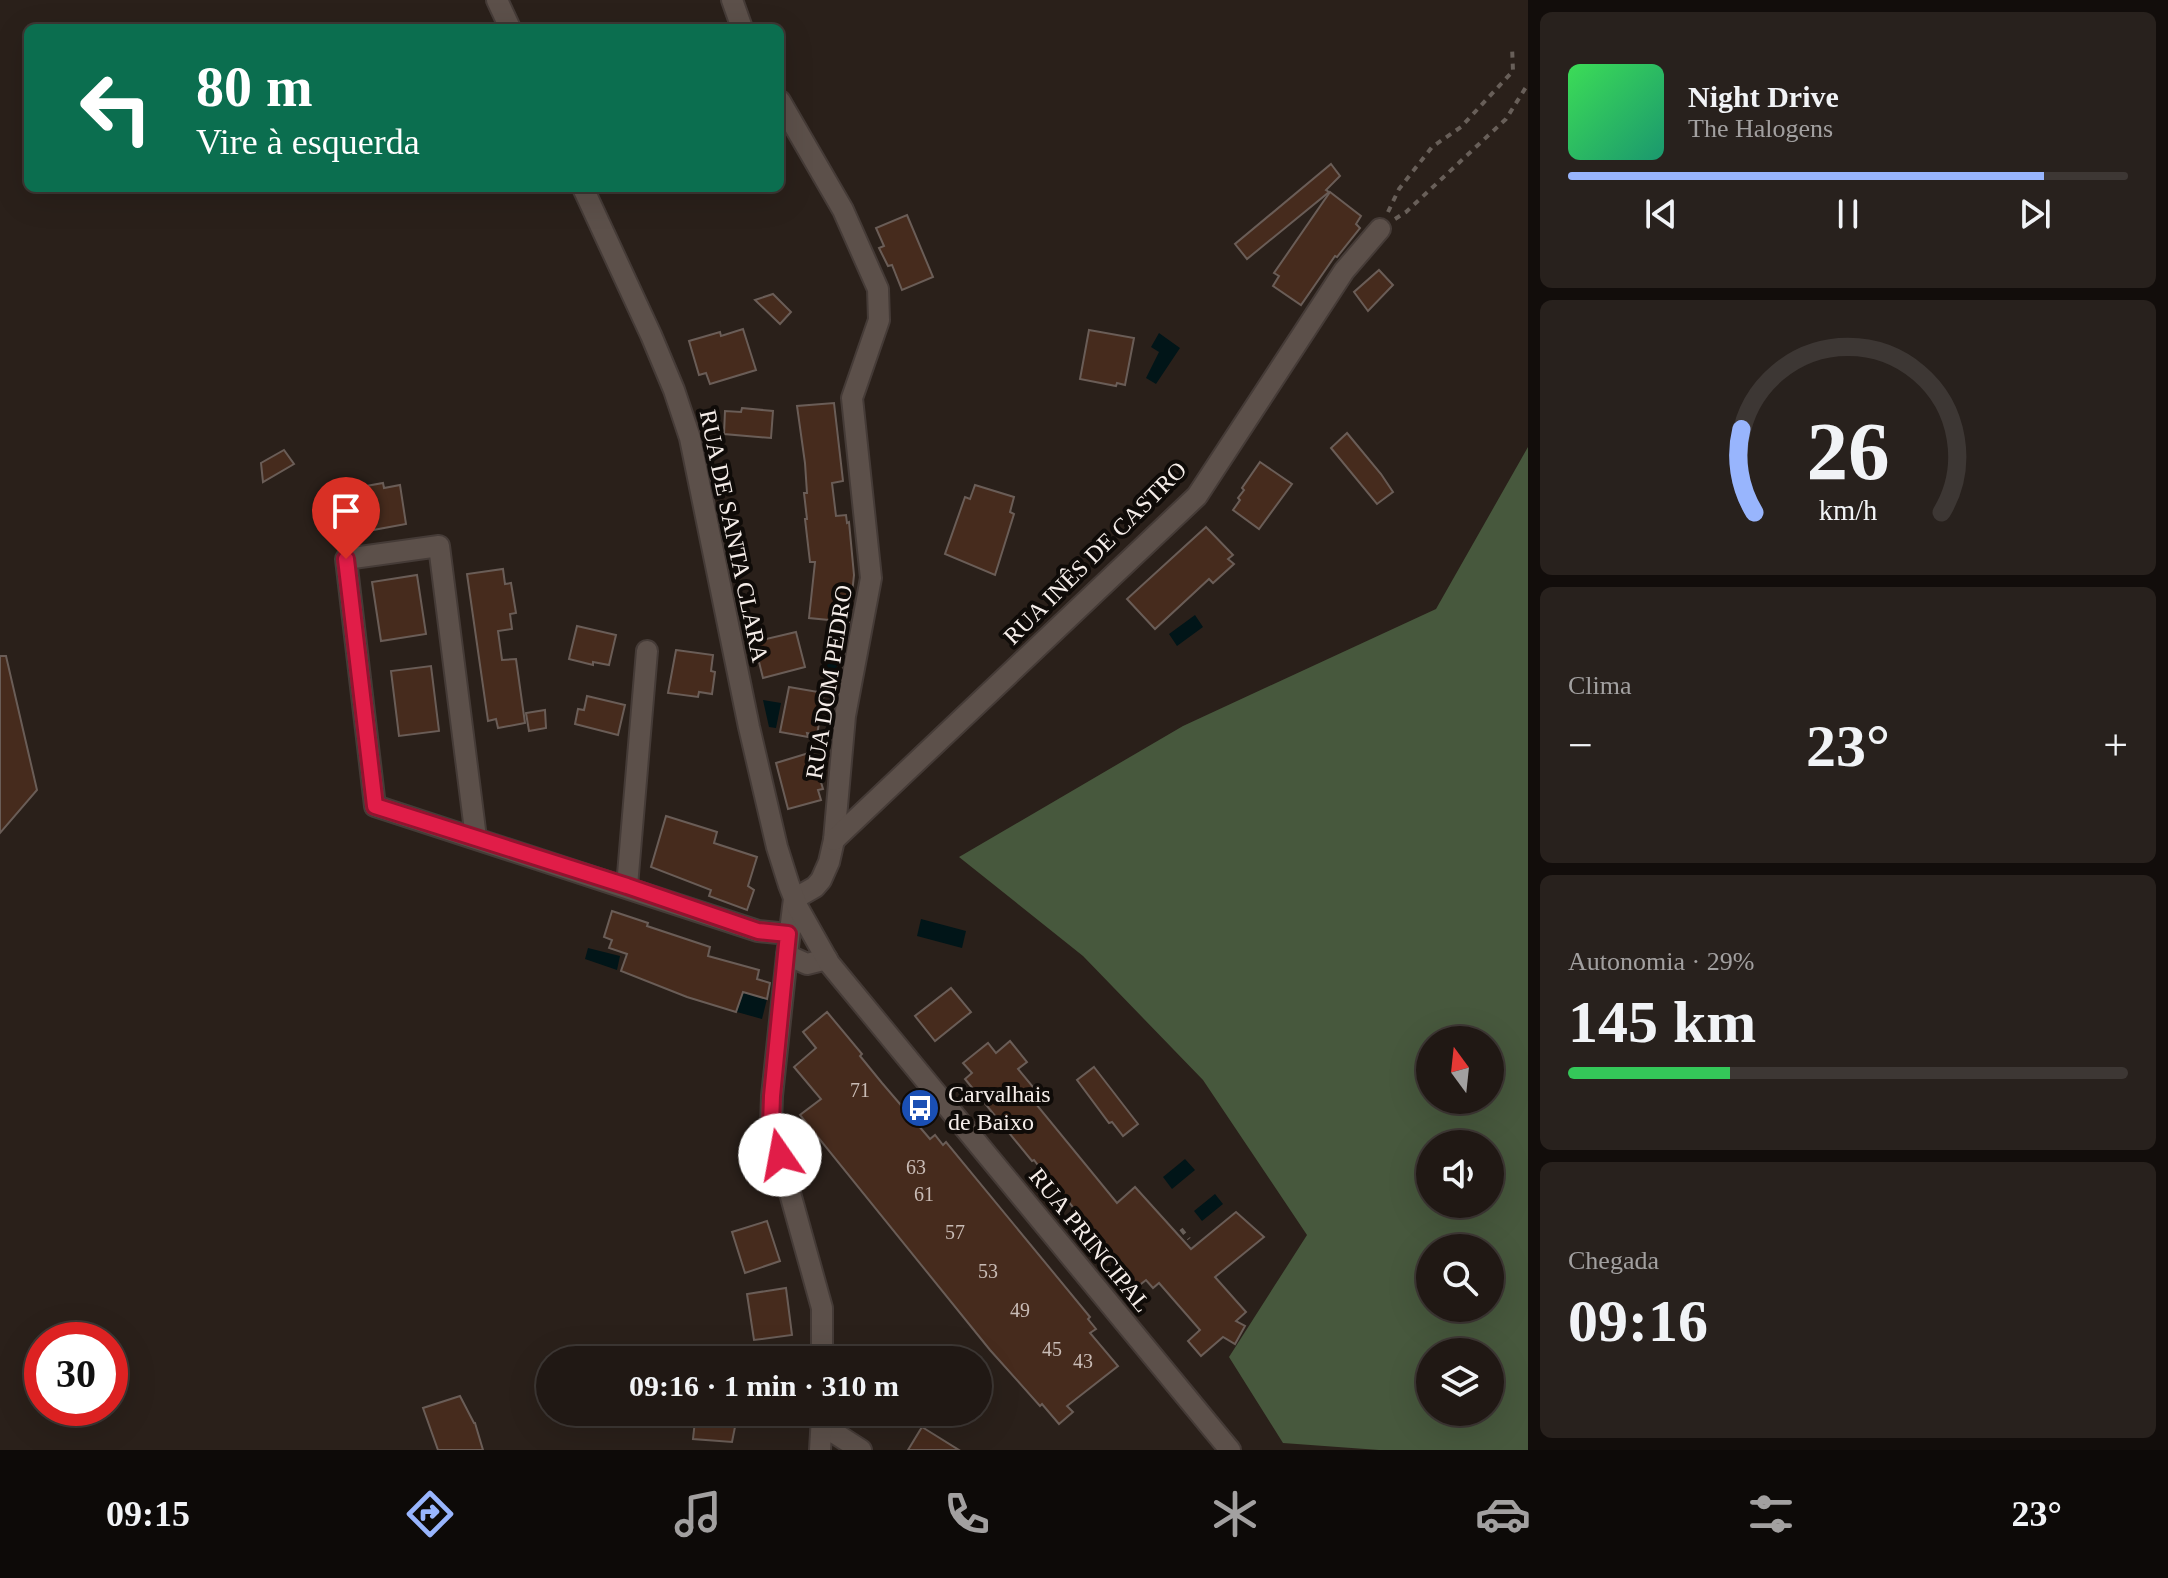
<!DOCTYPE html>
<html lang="pt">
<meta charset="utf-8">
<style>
:root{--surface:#201814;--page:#28211d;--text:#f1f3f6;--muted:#a2a0a0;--line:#3d3734;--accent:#98b5fd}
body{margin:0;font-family:Georgia,serif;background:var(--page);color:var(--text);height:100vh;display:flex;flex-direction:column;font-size:30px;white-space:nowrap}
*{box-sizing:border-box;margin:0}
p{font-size:26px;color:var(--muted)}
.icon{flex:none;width:44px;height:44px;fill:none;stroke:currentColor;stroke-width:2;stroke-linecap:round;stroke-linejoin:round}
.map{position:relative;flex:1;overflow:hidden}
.side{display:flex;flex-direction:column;gap:12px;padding:12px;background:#120d0b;width:640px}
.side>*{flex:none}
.banner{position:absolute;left:24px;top:24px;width:760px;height:168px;border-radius:12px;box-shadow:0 8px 32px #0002,0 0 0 2px var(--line);background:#0b6e4f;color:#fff;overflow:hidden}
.needle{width:52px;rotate:345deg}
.controls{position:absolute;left:1416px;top:1026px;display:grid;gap:16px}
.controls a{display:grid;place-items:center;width:88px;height:88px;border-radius:50%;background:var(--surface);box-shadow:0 8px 32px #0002,0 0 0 2px var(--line);font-size:40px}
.speed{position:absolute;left:24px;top:1322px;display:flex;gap:16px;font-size:40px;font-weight:700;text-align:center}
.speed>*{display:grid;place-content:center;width:104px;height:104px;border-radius:50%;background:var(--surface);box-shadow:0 8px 32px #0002,0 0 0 2px var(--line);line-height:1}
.speed .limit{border:12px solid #d22;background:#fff;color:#111}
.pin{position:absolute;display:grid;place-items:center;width:68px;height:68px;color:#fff;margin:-82px -34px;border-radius:50% 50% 50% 0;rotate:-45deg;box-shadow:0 0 8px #0007}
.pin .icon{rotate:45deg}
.me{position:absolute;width:88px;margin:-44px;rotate:348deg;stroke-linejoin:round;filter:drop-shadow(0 0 6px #0008)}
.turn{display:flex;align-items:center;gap:28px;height:168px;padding:0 40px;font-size:36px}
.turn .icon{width:104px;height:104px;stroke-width:2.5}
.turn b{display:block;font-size:56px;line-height:68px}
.big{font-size:60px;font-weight:800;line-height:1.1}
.side .card{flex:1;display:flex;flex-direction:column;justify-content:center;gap:12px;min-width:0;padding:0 28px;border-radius:12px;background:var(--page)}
.side .dial{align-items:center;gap:0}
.dial svg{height:208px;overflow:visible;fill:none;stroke:var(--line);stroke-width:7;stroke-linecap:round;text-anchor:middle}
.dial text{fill:var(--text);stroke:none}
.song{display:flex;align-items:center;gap:24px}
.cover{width:96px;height:96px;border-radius:12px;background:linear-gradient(135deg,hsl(130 70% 55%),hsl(160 70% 35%))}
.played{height:8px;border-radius:4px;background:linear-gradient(90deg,var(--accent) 85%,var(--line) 85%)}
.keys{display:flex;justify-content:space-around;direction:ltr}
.heat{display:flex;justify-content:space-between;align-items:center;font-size:44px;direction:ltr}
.charge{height:12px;border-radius:6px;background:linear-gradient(90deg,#34c759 29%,var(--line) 0)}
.trip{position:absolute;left:536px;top:1346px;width:456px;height:80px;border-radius:40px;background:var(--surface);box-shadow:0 8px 32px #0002,0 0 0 2px var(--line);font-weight:800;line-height:80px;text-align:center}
.tab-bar{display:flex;height:128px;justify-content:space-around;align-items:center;background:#0d0a08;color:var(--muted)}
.tab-bar .icon{width:56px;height:56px}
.tab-bar .current{color:var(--accent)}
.tab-bar b{font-size:36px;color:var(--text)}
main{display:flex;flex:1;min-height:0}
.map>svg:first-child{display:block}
.forest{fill:#47583d;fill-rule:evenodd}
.water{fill:#011518}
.building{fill:#462b1d;stroke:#6a5d57;stroke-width:2}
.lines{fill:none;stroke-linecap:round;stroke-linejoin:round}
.minor-casing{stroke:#453b37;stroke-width:24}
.path{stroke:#685f59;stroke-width:4;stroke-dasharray:6 6;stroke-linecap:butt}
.minor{stroke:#5c504a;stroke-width:20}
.route-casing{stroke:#92132f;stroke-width:20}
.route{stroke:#e11d48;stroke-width:14}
.labels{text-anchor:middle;stroke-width:8;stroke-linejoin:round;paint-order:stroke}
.number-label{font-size:20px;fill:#c9bcb6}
.street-label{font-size:24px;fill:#f5ede9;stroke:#0f0b08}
.poi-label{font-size:24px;fill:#f5ede9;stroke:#0f0b08;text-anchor:start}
</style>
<main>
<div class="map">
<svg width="1528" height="1450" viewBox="0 0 1528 1450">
<rect width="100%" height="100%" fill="#2a201a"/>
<path class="forest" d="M1528,447V1450H1379L1283,1443L1229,1357L1307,1235L1203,1080L1083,956L959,857L1183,726L1436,609ZM1430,1040H1490V1100H1430ZM1430,1144H1490V1204H1430ZM1430,1248H1490V1308H1430ZM1430,1352H1490V1412H1430Z"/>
<g class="water">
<path d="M1159,333L1180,348L1156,384L1146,378L1159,352L1151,347Z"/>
<path d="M1195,615L1203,627L1177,646L1169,634Z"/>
<path d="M827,644L842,647L834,678L820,675Z"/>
<path d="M763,700L781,703L776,728L769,727Z"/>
<path d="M921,919L966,931L962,948L917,936Z"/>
<path d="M588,948L620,956L617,970L585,959Z"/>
<path d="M743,992L767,999L762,1019L737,1012Z"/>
<path d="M1185,1159L1195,1170L1172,1189L1163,1177Z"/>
<path d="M1215,1194L1223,1204L1202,1221L1194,1211Z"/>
</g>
<g class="building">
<path d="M1331,164L1340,176L1326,190L1329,192L1247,259L1235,244Z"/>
<path d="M1330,192L1361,216L1356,224L1360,228L1337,257L1335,256L1301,305L1273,286L1279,276L1274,273Z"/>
<path d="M907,215L933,277L902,290L892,265L888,266L879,248L884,246L876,228Z"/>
<path d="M1379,270L1393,285L1368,311L1354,292Z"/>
<path d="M773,294L791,312L780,324L755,300Z"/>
<path d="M743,329L756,370L710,384L706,373L699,375L689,341L720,332L721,336Z"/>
<path d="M1089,330L1134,338L1125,385L1117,383L1116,386L1080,379Z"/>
<path d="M834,403L843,481L832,483L836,516L846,515L847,523L849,522L854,575L849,622L809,618L815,562H810L805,519H807L804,493H807L805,463L797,406Z"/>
<path d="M742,408L773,411L771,438L724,434L725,411L741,412Z"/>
<path d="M1347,433L1381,474L1393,492L1377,504L1331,448Z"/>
<path d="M284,450L294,464L263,482L261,463Z"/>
<path d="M1260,462L1292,484L1259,529L1233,510L1240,500L1238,498L1244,490L1242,488Z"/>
<path d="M383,483L384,488L400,485L406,524L373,530L370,514L337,519L333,492Z"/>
<path d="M975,485L1014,497L1010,512L1014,514L995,575L945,554L965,497L970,499Z"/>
<path d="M1206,527L1233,555L1228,559L1234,564L1213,583L1209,579L1155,629L1127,599Z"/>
<path d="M503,569L505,584L511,583L516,613L510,614L512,629L498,631L502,660L516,659L525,723L498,728L496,719L488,721L467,574Z"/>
<path d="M417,575L426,634L381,641L372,582Z"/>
<path d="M577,626L616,635L609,665L593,662V665L569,659Z"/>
<path d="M796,632L805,667L763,678L754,642Z"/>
<path d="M676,650L713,655L711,671L715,672L712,694L699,692L698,697L668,693Z"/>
<path d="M0,656H6L37,790L0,833Z"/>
<path d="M431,666L439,731L399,736L391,671Z"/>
<path d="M789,687L824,693L817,735L807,733L808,737L780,732Z"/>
<path d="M587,696L625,705L618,735L575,724L578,709L584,710Z"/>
<path d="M545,710L546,728L529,731L526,713Z"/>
<path d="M812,752L823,789L818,790L821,800L788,809L776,763Z"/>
<path d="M666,816L717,832L714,843L757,857L748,886L754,890L747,910L709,896L711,890L651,867Z"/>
<path d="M612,911L648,923L647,926L710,947L708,956L759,970L757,979L770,983L767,999L743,992L736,1012L687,997L621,971L627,954L609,948L612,940L604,937Z"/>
<path d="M951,988L971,1012L935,1041L915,1016Z"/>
<path d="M827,1012L862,1054L860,1056L882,1083L930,1139L935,1135L943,1145L946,1142L1090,1317L1088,1319L1096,1329L1090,1333L1118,1366L1067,1406L1073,1412L1059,1424L1042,1404L1040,1406L990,1350L800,1115L821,1099L794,1067L816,1048L803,1032Z"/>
<path d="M1010,1041L1027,1062L1018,1069L1038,1093L1031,1098L1117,1203L1135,1187L1191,1249L1236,1212L1264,1237L1215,1277L1246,1312L1236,1321L1245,1326L1235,1344L1223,1337L1201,1356L1188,1341L1200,1330L1159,1283L1153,1288L1146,1280L1137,1287L1103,1247L1101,1248L1083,1227L1086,1224L1068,1201L1066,1203L1034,1160L1032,1161L965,1079L972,1073L963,1063L988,1043L996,1053Z"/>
<path d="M1094,1067L1138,1124L1123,1136L1112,1122L1109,1123L1077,1080Z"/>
<path d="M767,1221L780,1261L745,1273L732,1232Z"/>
<path d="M786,1288L792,1335L754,1340L747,1294Z"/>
<path d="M460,1396L474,1423H475L483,1450H438L423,1408Z"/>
<path d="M696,1412H738L732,1442L693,1439Z"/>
<path d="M922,1427L959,1450H908Z"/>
</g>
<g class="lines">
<g class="minor-casing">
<g id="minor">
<path d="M497,0L510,28"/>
<path d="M732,0L742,28"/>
<path d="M780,101L843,210L878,289L879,320L852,398L871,578L845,716L834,840L829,862L821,880L815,887L794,899L787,955L807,964L827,959"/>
<path d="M583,188L651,335L674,390L690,438L749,727L777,847L789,885L798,908L829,963L1230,1450"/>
<path d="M476,838L439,546L346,559L375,806L758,931L788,934"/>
<path d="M834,840L1197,496L1344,271L1380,229"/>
<path d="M627,886L647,651"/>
<path d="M787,955L772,1096L771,1125L822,1308V1360"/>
<path d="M822,1425L861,1450"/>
<path d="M820,1450L822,1416"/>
</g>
</g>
<g class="path">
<path d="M1388,212L1399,189L1432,147L1461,127L1513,71L1512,46"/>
<path d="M1395,219L1406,212L1506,119L1528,84"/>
<path d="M1181,1229L1189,1239"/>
</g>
<use href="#minor" class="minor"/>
</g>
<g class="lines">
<g class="route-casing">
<path id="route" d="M346,559L375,806L627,886L758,931L788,934L772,1096L771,1125L780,1155"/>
</g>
<use href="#route" class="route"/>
</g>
<defs>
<g id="bus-disc" transform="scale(2)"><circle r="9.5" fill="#1a4fb4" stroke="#0f0b08"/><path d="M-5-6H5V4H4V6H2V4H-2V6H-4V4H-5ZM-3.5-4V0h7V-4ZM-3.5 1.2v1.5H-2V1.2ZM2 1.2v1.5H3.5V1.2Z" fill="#fff"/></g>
</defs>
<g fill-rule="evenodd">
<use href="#bus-disc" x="920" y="1108"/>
</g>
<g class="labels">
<g class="number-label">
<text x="860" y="1097">71</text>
<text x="916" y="1174">63</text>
<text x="924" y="1201">61</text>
<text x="955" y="1239">57</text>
<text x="988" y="1278">53</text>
<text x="1020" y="1317">49</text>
<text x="1052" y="1356">45</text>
<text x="1083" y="1368">43</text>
</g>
<g class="street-label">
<text transform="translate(734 536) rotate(78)" y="8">RUA DE SANTA CLARA</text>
<text transform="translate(1095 553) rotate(-45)" y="8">RUA INÊS DE CASTRO</text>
<text transform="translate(829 682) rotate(-81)" y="8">RUA DOM PEDRO</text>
<text transform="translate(1090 1240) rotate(51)" y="8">RUA PRINCIPAL</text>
</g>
<g class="poi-label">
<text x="948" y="1102">Carvalhais<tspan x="948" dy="28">de Baixo</tspan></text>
</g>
</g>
</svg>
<div class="controls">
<a><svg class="needle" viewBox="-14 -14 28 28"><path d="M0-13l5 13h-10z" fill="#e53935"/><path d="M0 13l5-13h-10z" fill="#a2a0a0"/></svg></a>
<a><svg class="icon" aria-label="sound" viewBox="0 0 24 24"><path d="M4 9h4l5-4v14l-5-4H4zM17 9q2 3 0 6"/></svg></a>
<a><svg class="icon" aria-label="search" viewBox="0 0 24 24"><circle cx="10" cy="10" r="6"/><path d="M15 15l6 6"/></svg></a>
<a><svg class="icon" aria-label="layers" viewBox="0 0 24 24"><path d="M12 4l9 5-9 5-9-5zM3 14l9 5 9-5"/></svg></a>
</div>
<div class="speed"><div class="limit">30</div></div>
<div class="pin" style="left:346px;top:559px;background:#d93025"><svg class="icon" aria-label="arrive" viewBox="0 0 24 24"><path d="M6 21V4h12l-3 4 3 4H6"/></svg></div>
<svg class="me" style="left:780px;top:1155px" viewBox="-20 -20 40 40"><circle r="19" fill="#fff"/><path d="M0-13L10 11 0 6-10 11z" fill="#e11d48"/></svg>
<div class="trip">09:16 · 1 min · 310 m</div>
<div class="banner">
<div class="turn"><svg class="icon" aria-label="left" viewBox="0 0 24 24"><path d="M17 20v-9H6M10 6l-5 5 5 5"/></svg><div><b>80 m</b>Vire à esquerda</div></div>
</div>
</div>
<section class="side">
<div class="card">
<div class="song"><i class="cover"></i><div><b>Night Drive</b><p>The Halogens</p></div></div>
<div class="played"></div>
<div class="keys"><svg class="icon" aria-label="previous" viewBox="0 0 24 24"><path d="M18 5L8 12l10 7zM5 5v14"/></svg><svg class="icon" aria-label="pause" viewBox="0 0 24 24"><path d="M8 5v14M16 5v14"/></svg><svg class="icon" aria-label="next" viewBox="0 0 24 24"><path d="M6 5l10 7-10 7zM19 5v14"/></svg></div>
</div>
<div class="card dial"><svg viewBox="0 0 100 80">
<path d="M14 69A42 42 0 1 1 86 69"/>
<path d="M14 69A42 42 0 0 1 9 37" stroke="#98b5fd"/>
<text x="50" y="56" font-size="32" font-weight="700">26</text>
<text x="50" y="72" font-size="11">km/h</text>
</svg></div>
<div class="card"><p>Clima</p>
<div class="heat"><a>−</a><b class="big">23°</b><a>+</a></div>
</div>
<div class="card"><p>Autonomia · 29%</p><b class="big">145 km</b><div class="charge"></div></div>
<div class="card"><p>Chegada</p><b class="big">09:16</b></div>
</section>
</main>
<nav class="tab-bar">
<b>09:15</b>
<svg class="icon current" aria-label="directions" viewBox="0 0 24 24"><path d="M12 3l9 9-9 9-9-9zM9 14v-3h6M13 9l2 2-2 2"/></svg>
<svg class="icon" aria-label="music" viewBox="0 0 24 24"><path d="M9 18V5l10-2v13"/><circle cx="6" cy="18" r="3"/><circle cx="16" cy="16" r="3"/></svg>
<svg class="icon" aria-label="phone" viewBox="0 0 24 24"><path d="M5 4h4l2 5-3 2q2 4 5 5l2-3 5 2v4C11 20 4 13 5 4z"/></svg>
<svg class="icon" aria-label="climate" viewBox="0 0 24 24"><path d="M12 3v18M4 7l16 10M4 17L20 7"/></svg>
<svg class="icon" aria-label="car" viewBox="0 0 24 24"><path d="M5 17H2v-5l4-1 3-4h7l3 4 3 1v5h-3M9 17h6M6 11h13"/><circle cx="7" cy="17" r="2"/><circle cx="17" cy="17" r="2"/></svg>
<svg class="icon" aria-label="filters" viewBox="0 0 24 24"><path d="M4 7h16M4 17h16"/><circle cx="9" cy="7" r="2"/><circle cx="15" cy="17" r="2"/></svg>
<b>23°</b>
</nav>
